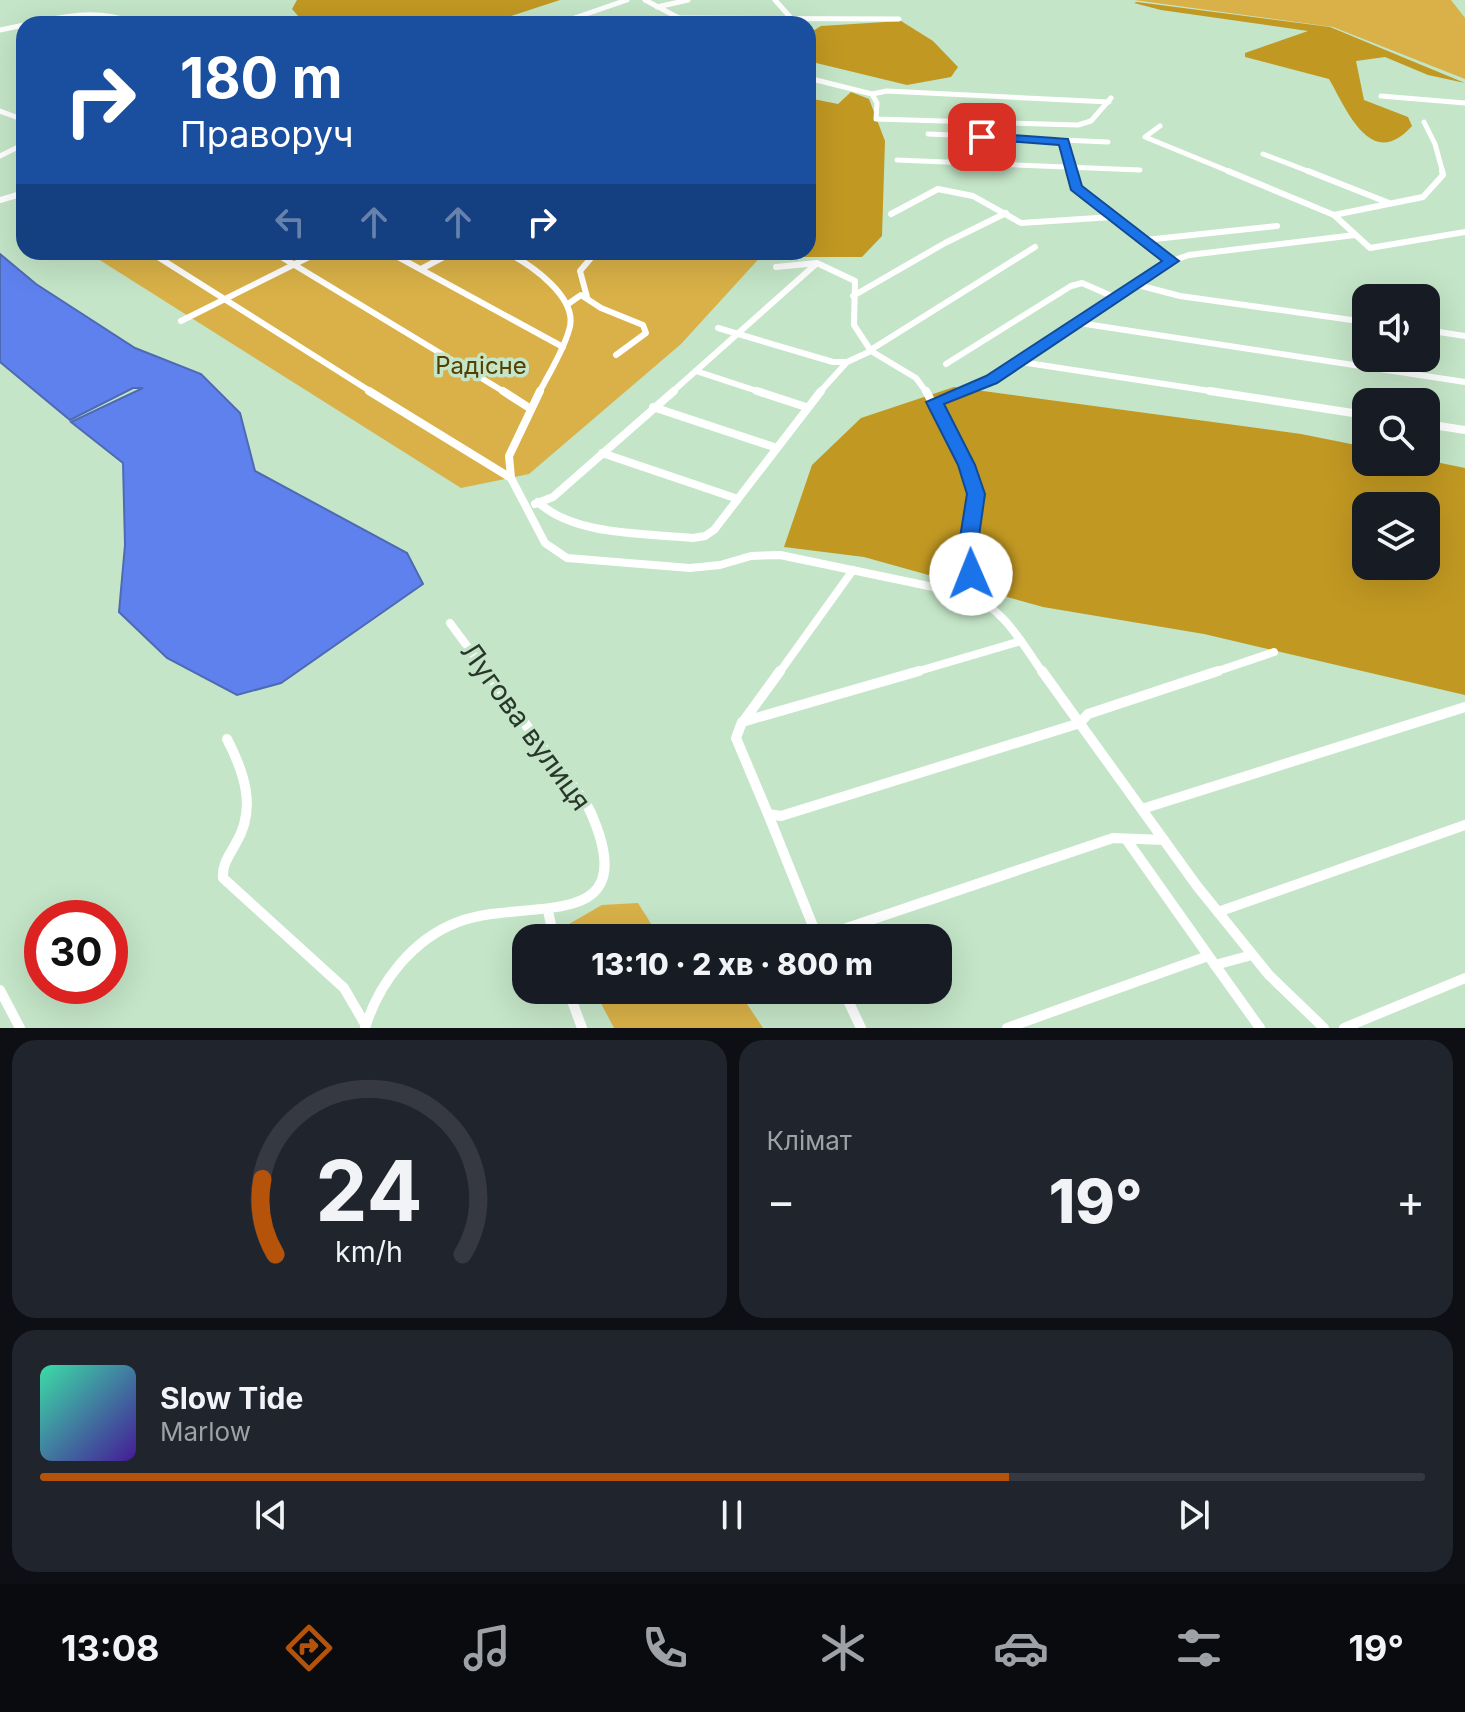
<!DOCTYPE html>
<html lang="uk">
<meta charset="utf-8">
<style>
:root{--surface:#171b24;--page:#20242c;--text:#f1f3f6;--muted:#9ea1a6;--line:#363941;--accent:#b45309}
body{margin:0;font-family:Inter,sans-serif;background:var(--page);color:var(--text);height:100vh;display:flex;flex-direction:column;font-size:30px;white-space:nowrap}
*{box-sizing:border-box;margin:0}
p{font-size:26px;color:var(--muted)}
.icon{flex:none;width:44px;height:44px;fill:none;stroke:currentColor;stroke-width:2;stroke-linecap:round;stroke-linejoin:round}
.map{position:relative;height:1028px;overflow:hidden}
.drawer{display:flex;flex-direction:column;gap:12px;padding:12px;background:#0d0f14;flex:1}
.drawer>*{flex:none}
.banner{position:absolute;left:16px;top:16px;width:800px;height:244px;border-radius:24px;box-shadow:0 8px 32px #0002;background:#1a4fa0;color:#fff;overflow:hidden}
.controls{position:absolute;left:1352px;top:284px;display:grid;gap:16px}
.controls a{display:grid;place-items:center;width:88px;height:88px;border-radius:16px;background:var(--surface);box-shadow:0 8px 32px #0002;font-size:40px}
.speed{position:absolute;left:24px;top:900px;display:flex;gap:16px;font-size:40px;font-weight:700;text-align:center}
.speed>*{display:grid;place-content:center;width:104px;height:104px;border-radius:50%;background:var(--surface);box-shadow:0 8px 32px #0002;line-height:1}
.speed .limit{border:12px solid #d22;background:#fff;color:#111}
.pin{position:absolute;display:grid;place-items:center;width:68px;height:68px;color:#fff;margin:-34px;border-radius:16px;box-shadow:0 4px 12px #0006}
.me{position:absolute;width:88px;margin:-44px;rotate:359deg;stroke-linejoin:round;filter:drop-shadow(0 0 6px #0008)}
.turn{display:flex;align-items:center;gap:28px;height:168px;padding:0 32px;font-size:36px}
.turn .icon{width:104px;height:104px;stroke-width:2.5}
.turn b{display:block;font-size:56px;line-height:68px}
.lanes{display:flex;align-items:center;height:76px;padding:0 32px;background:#0003;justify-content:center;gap:40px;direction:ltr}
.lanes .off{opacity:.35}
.big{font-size:60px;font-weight:800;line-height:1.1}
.drawer .widget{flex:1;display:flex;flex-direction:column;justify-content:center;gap:12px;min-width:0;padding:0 28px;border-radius:24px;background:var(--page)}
.drawer .dial{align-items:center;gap:0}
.dial svg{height:208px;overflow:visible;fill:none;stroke:var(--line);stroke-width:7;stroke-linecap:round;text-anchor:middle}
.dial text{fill:var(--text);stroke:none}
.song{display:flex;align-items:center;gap:24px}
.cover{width:96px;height:96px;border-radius:12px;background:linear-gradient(135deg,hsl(160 70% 55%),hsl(260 70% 35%))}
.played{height:8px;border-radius:4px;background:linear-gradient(90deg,var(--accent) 70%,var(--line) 70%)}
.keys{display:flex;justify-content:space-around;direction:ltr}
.heat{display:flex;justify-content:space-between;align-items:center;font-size:44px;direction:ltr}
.drawer .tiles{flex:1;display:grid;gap:12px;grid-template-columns:1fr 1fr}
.widget:last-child{grid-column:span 2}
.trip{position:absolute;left:512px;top:924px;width:440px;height:80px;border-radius:24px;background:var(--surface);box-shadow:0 8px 32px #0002;font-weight:800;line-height:80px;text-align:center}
.tabs{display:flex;height:128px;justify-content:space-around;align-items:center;background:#090b0e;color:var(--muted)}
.tabs .icon{width:56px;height:56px}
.tabs .active{color:var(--accent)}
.tabs b{font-size:36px;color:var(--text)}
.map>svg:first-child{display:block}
.green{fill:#d9b148}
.forest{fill:#c19822;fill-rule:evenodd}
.water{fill:#5e81ed;stroke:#4e6ab3;stroke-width:2}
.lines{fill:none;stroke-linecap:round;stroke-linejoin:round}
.minor-far3{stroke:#fff;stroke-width:5}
.minor-far2{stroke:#fff;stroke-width:6}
.minor-far1{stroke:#fff;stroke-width:8}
.minor{stroke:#fff;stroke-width:10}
.route{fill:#1a73e8;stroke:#114b97;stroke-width:2}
.labels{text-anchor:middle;stroke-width:7;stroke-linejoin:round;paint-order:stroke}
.park-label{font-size:24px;fill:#543f00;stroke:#c4e5c7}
.near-street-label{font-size:28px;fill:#29362b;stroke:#c4e5c7}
</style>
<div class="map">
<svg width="1465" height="1028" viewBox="0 0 1465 1028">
<rect width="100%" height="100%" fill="#c4e5c7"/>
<g class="green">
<path d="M1134,0H1451L1465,18V79L1333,27Z"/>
<path d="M87,252H765L681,344L529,474L461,488Z"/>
<path d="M638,903L660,938H572L569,924L602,905Z"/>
<path d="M594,990H728L741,995L763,1028H614Z"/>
</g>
<g class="forest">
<path d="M297,0H560L487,24H305L292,9Z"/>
<path d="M1137,2L1330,27L1465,83L1428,75L1385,57L1356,61L1364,100L1408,117L1412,126C1371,172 1347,110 1329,79L1245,57V53L1308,31L1161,10L1134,3Z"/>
<path d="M901,21L933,41L958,67L951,77L907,85L808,61V34L821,26Z"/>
<path d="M851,92L869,99L885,141L882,236L862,257H793L790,252H808V98L838,104Z"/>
<path d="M954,387L1301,434L1366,447V462L1426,460L1465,468V695L1204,634L1043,607L864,557L784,547L812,465L861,418ZM1366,506H1426V566H1366Z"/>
</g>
<path class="water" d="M0,254L36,284L135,348L201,374L240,413L255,471L407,553L423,584L281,683L237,695L167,658L119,612L125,545L123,463L71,422L143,388H133L70,420L0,362Z"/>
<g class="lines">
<g class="minor-far3">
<path d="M645,0L679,18"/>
<path d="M775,0L791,18"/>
<path d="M657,7L688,0"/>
<path d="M29,24C68,15 99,9 137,24"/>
<path d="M557,24L627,0"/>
<path d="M652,24L679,18L899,19"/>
<path d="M0,30L24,25"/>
<path d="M808,78L872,94L877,103L876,119L1078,125L1091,121L1111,98"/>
<path d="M872,94L887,91L1109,102"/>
<path d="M1381,96L1465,103"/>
<path d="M0,111L24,120"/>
<path d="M1424,122L1435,144L1443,173"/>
<path d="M1160,126L1145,137L1233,173"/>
<path d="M928,134L1108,142"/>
<path d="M1064,141L1072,173"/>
<path d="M1263,154L1313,173"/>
<path d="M0,156L24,144"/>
<path d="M897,160L1140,170"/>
</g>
<g class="minor-far2">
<path d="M1072,171L1076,187L1172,261"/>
<path d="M1228,171L1334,215L1370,248L1465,232"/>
<path d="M1308,171L1389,203"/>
<path d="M0,200L24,193"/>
<path d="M891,214L938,189L973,196L1021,223L1112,217"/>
<path d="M1334,215L1423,197L1443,175L1442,171"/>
<path d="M1145,240L1277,226"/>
<path d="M150,252L373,393"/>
<path d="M273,252L506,393"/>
<path d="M389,252L563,347"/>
<path d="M506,252C530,264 580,298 569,330C563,352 549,373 539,393"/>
<path d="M776,267L817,263L855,281L854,325L871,351L916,378L927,393"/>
<path d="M421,269L453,252"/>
<path d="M1134,284L1180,296L1366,322"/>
<path d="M853,296L945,243L1006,213"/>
<path d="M587,297L580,271L596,252"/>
<path d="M568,304L581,295L601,308L643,325L646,333L616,355"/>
<path d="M181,321L319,252"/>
<path d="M1079,323L1465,382"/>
<path d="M718,328L833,362H847L871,351"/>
<path d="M1426,330L1465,336"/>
<path d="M872,349L1035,247"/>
<path d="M1021,362L1223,393"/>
<path d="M946,364L1071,286L1082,283L1114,297"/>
<path d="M696,371L763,393"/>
<path d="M671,393L816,264"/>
<path d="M819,393L847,362"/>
<path d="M960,393L1025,360L1172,261L1189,255L1355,235"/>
</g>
<g class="minor-far1">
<path d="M369,391L511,478"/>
<path d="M503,391L531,409"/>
<path d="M540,391L509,456L511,478L545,543L567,558L690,568L720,565L751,556L780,555L967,594C1004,608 1021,642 1043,673"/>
<path d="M757,391L806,407"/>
<path d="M926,391L966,465L976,494L968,550L971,574L987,601"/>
<path d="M1210,391L1366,415"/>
<path d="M934,402L966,391"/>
<path d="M653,407L777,448"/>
<path d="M1426,424L1465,430"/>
<path d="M602,453L738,499"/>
<path d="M538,502C574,536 645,533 693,538L705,536L714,530L821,391"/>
<path d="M535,504L553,497L674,391"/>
<path d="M450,623L487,673"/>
<path d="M779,673L853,570"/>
<path d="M912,673L1021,641"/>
<path d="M1212,673L1274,652"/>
</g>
<g class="minor">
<path d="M919,671L742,722L736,738L768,814L781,816L1080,723L1088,714L1218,671"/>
<path d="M1042,671L1197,886L1269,975L1324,1028"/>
<path d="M743,722L780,671"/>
<path d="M227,739C244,772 257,808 236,843C230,855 222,863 223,878L344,988L365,1024"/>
<path d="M1142,809L1465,707"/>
<path d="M768,814L815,931L832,933L1113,838L1164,840"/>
<path d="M1126,839L1215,965L1252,955"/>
<path d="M548,911L554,938"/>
<path d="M1218,912L1465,825"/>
<path d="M1215,965L1260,1028"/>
<path d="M0,990L20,1028"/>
<path d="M568,990L582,1028"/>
<path d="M843,990L861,1028"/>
<path d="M365,1028C379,982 413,939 458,922C526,896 645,937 591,813C584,797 569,782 559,768C534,736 510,703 486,671"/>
<path d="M1007,1028L1208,956"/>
<path d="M1344,1028L1465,978"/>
</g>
</g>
<path class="route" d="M982,133L1068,139L1082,186L1179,261L997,383L944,404L975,465L985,494L977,550L981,574L971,581L961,574L958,550L967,494L958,465L926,402L986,376L1162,261L1071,190L1059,145L978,139L976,137Z"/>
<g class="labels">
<g class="park-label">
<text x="481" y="374">Радісне</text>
</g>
<g class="near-street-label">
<text transform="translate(526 726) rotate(54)" y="10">Лугова вулиця</text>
</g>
</g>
</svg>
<div class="controls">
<a><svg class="icon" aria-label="sound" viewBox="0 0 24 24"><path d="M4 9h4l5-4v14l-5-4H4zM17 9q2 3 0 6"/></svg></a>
<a><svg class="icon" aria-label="search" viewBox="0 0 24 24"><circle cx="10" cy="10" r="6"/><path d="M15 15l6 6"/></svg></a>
<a><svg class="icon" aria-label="layers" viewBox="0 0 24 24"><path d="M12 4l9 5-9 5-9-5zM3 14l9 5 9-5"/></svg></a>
</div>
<div class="speed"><div class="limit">30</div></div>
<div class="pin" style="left:982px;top:137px;background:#d93025"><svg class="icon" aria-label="arrive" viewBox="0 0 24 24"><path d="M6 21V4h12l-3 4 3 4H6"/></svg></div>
<svg class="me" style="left:971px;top:574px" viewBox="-20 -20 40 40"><circle r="19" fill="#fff"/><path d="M0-13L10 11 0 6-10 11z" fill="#1a73e8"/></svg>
<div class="trip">13:10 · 2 хв · 800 m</div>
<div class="banner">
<div class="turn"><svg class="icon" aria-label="right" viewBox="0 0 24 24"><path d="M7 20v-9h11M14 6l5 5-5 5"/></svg><div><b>180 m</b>Праворуч</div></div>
<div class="lanes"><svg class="icon off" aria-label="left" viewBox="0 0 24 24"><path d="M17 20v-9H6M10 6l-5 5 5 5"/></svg><svg class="icon off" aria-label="ahead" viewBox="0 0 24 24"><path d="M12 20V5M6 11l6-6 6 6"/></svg><svg class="icon off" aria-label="ahead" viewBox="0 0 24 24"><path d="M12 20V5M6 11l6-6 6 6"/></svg><svg class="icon" aria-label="right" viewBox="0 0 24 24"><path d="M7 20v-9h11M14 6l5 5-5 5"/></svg></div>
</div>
</div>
<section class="drawer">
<div class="tiles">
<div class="widget dial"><svg viewBox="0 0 100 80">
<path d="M14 69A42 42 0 1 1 86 69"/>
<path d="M14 69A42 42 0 0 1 9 40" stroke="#b45309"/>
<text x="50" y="56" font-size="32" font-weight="700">24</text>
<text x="50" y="72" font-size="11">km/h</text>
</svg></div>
<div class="widget"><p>Клімат</p>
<div class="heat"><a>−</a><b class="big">19°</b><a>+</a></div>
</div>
<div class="widget">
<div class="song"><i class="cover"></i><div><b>Slow Tide</b><p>Marlow</p></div></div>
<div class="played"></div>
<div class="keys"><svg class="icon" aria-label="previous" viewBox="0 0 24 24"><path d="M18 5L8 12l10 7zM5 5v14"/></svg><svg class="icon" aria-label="pause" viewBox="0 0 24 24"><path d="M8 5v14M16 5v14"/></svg><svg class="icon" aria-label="next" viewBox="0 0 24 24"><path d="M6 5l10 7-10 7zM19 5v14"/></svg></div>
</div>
</div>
</section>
<nav class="tabs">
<b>13:08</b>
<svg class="icon active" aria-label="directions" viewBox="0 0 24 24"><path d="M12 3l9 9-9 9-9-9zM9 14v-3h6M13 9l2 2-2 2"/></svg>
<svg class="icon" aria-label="music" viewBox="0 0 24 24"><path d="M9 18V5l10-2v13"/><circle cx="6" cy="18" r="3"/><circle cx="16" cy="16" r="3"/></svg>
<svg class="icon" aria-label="phone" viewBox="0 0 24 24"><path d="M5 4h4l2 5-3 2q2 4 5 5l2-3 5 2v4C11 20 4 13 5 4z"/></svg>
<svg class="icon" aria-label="climate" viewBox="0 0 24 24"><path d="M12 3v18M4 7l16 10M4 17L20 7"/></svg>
<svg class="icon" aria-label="car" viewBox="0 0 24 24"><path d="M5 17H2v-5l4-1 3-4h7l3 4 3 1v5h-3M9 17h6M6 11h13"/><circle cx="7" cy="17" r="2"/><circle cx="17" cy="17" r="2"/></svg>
<svg class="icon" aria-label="filters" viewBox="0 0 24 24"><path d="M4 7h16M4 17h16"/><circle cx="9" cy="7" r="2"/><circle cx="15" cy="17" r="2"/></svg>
<b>19°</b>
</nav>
